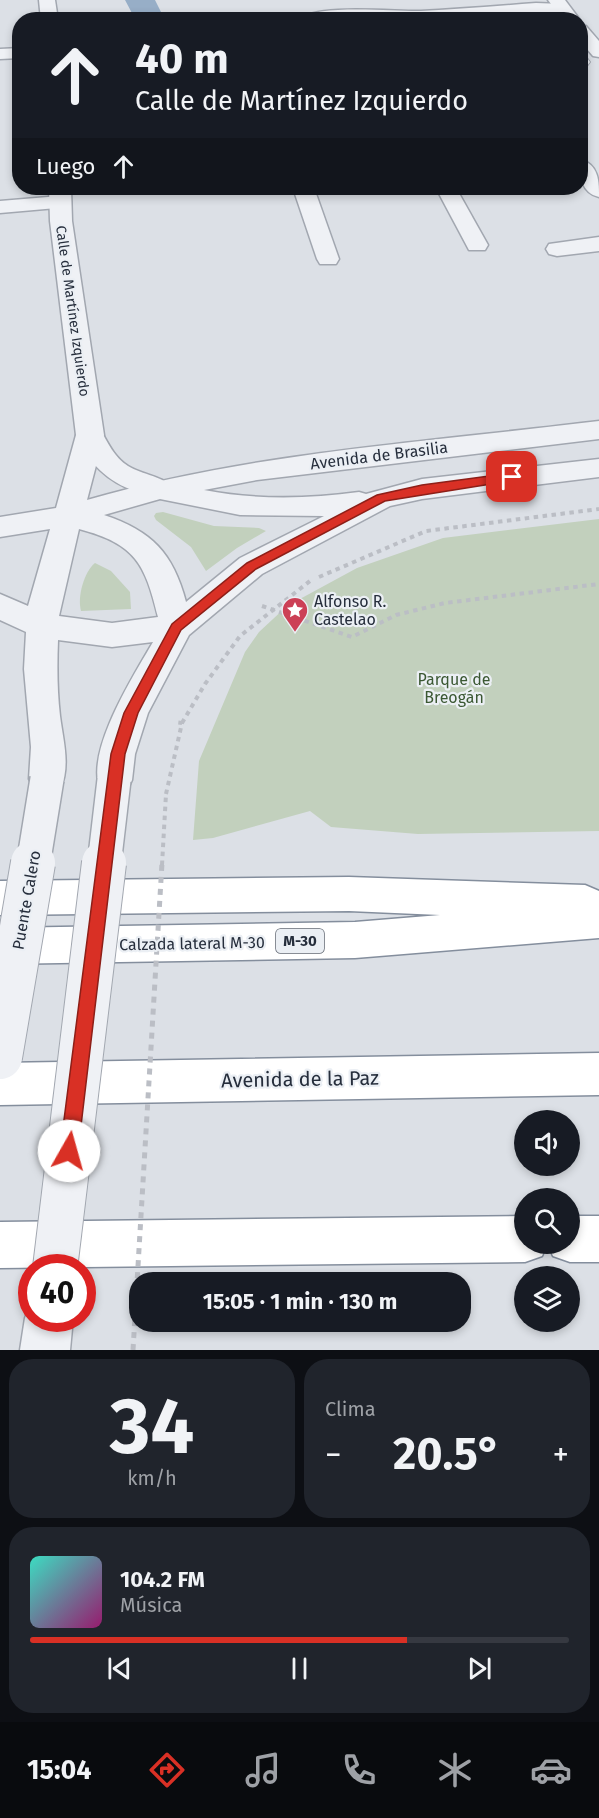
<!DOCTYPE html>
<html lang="es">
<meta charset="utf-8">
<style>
:root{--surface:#171b24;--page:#20242c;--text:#f1f3f6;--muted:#9ea1a6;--line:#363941;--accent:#d93025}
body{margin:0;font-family:"Fira Sans",sans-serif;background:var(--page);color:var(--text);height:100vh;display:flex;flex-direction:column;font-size:22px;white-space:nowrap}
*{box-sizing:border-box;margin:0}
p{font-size:20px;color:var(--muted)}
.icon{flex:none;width:33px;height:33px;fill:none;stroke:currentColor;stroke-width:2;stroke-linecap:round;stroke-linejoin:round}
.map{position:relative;height:1350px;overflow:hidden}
.side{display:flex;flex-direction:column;gap:9px;padding:9px;background:#0d0f14;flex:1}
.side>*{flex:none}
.guide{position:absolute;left:12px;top:12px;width:576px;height:183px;border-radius:24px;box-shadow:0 3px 9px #0003;background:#171b24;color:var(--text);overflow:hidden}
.fabs{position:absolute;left:514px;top:1110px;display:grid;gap:12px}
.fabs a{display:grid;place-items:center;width:66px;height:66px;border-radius:50%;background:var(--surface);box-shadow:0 3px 9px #0003;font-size:30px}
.speed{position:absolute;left:18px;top:1254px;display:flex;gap:12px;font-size:30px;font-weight:700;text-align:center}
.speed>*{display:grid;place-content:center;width:78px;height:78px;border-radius:50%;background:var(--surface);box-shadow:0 3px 9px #0003;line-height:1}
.speed .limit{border:9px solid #d22;background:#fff;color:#111}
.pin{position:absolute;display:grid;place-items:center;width:51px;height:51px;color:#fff;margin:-26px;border-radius:12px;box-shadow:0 3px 9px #0006}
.me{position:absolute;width:66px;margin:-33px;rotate:7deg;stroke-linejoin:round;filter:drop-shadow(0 0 4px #0008)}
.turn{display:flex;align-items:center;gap:21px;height:126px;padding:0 24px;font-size:27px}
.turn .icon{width:78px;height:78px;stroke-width:2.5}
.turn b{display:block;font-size:42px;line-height:51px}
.then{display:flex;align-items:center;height:57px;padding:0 24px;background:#0003;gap:12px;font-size:22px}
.big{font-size:45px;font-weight:700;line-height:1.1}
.side .widget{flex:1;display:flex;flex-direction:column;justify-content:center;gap:9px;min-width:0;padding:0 21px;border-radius:24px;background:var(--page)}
.side .dial{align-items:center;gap:0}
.dial b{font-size:78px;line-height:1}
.song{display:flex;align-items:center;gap:18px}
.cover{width:72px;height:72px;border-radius:9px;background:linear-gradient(135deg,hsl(170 70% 55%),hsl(320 70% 35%))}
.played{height:6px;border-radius:3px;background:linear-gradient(90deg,var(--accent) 70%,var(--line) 70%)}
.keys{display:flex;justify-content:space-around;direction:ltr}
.heat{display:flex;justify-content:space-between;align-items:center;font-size:33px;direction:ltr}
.side .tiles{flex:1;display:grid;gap:9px;grid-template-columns:1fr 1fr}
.widget:last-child{grid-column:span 2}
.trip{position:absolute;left:129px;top:1272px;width:342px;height:60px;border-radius:24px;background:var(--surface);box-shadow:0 3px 9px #0003;font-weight:700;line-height:60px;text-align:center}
.dock{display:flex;height:96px;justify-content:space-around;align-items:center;background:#090b0e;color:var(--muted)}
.dock .icon{width:42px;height:42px}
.dock .on{color:var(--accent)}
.dock b{font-size:27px;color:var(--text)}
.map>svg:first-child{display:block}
.green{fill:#c2d0bd}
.water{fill:#97aec7}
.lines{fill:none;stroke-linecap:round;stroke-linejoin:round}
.pedestrian-casing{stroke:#a2a7b0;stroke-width:2}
.minor-casing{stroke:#a2a7b0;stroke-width:3}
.tertiary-casing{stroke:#a2a7b0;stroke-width:3}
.motorway-casing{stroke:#848e9d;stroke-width:3}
.path{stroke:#bbbec5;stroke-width:4;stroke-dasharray:4.5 4.5;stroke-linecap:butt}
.pedestrian{fill:#eff1f5;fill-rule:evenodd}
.minor{fill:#eff1f5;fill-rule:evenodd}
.tertiary{fill:#eff1f5;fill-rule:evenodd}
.motorway{fill:#fff;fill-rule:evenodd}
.tertiary-bridge-far1-casing{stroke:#a2a7b0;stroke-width:36;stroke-linecap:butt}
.tertiary-bridge-casing{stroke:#a2a7b0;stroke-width:46;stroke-linecap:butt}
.path-bridge-far1{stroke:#bbbec5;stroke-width:4;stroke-dasharray:4.5 4.5;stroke-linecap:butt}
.path-bridge{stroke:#bbbec5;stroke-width:5;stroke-dasharray:6 6;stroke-linecap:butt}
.tertiary-bridge-far1{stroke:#eff1f5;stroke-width:33}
.tertiary-bridge{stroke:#eff1f5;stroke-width:44}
.route{fill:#d93025;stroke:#8d1f18;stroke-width:1.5}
.labels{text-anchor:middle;stroke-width:4.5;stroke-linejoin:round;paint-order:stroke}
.far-street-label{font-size:14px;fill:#262e3c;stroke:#ebeff4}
.shield{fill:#ebeff4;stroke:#616873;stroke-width:1.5}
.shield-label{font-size:15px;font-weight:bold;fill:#262e3c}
.street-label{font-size:16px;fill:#262e3c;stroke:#ebeff4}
.poi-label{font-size:16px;fill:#262e3c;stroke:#ebeff4;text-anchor:start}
.park-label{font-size:16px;fill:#3b5833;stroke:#ebeff4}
.near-street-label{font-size:20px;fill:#262e3c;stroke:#ebeff4}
</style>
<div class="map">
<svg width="599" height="1350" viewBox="0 0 599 1350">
<rect width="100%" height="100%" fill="#dce0e6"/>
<g class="green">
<path d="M163,512L214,526L259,528L266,531L237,548L206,571L191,547L156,520L154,516L156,513Z"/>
<path d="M599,519V831L418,834L331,827L310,811L213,838L193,840L199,761L245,652L259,632L287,606L357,568L443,538Z"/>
<path d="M95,563L111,571L130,592L131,609L81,611C77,597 84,572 95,563Z"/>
</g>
<path class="water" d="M125,0H155L161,12L133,15Z"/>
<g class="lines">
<g class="pedestrian-casing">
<path id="pedestrian" d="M580,57L587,58L590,62L587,66L580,67Z"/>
</g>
<g class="minor-casing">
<g id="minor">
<path d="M536,3L563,4L571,9C563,20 330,20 299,20C314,3 398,12 421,11C459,9 498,6 536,3Z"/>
<path d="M20,48V58L0,59V49Z"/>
<path d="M580,160C599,164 599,182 599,197C581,193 580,176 580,160Z"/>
<path d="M293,188H314L339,259L336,264H320L317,259Z"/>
<path d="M436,188H456L488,245L485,250H469Z"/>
<path d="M60,196L68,197L71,202L68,207L0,213V201Z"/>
<path d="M599,237V251L557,256L549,254L546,249L549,244Z"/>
<path d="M90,426L100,429C108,443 114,457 128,466C142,475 165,476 173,489L169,496C157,499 149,496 137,492C106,481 90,464 76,435L80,429Z"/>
</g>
</g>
<g class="tertiary-casing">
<g id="tertiary">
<path d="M39,0H55L58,20H41Z"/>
<path d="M548,0H565L580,20H563Z"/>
<path d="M580,25L586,26L599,41V57L593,56L580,41Z"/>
<path d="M49,188H71L72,221L104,435L87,500C253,452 428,442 599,421V439L257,480L204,490C255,500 307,499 359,492L366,494L422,479L599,459V477L422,499L390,506L262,574L189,635L148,713L135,754L132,780L127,791L114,795L101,791C83,754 134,675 153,642L112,647L58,640C57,665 57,690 60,716C63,740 71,766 60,790L47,794L34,790L29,779L31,747L24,669L26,632L0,620V594L28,606L50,529L0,537V517L56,508L76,435L50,221ZM160,499L240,515L324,516L240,558L186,602C173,553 152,531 104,515ZM79,529C136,544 145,564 158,617L112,623L59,616Z"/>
<path d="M32,1301V1318H73L70,1350H20L25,1318Z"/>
</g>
</g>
<g class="motorway-casing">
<g id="motorway">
<path d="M349,877L585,885L599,891V938L355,958L0,964V928L355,922L440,915L349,911L0,915V881Z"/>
<path d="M599,1053V1095L0,1105V1063Z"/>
<path d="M525,1216V1244H547L542,1256L525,1262L0,1268V1222Z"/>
<path d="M570,1216H599V1262H570L553,1256L548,1244H570Z"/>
</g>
</g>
<g class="path">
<path d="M319,577L426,531L599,509"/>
<path d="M262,606L352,637L396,615L445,603L599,584"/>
<path d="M182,723L205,684L240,636L310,581"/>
<path d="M166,794L182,723L174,722"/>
</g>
<use href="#pedestrian" class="pedestrian"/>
<use href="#minor" class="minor"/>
<use href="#tertiary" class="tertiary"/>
<use href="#motorway" class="motorway"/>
<g class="tertiary-bridge-far1-casing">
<g id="tertiary-bridge-far1">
<path d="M33,865L47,779"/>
<path d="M104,865L114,780"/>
</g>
</g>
<g class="tertiary-bridge-casing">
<g id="tertiary-bridge">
<path d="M0,1057L33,863"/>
<path d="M55,1268L104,863"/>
</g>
</g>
<path class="path-bridge-far1" d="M162,865L166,794"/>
<path class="path-bridge" d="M133,1350L162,863"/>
<use href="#tertiary-bridge-far1" class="tertiary-bridge-far1"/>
<use href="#tertiary-bridge" class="tertiary-bridge"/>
</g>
<path class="route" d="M512,473L516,474V480L385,501L256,569L181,630L138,713L125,754L78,1151L76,1158L69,1161L63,1158L60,1151L111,754L124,713L172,624L247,563L377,495L422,485Z"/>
<defs>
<g id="sight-pin" transform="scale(1.35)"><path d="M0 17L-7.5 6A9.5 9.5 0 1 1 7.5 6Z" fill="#cc4056" stroke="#ebeff4"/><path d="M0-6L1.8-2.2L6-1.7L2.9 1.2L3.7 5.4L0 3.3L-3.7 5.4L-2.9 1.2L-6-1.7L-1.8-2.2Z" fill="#fff"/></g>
</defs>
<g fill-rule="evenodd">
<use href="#sight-pin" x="295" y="610"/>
</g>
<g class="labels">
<g class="far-street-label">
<text transform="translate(73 311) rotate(82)" y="5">Calle de Martínez Izquierdo</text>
</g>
<rect class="shield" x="276" y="929" width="48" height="24" rx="4.5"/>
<g class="shield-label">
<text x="300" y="946">M-30</text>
</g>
<g class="street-label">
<text transform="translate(379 455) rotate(-7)" y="6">Avenida de Brasilia</text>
<text transform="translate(26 900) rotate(-80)" y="6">Puente Calero</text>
<text transform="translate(192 943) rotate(-1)" y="6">Calzada lateral M-30</text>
</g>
<g class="poi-label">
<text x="314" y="607">Alfonso R.<tspan x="314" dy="18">Castelao</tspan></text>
</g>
<g class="park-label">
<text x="454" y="685">Parque de<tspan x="454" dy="18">Breogán</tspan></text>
</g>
<g class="near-street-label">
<text transform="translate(300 1079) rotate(-1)" y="7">Avenida de la Paz</text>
</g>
</g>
</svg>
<div class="fabs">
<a><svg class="icon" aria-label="sound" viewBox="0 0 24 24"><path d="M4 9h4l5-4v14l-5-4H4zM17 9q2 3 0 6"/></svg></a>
<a><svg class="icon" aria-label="search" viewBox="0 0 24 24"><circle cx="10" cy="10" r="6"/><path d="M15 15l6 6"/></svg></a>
<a><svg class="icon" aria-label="layers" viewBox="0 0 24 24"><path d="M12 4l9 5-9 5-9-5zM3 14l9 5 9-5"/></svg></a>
</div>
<div class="speed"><div class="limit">40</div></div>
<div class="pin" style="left:512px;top:477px;background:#d93025"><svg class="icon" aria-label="arrive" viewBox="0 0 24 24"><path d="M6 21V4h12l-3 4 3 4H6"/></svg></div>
<svg class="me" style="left:69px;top:1151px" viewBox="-20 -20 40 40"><circle r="19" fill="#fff"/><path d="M0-13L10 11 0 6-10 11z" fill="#d93025"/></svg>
<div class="trip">15:05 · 1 min · 130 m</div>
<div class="guide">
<div class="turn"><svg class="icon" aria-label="ahead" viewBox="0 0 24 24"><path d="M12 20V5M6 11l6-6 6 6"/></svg><div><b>40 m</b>Calle de Martínez Izquierdo</div></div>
<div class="then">Luego<svg class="icon" aria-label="ahead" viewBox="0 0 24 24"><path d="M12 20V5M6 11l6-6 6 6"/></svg></div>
</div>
</div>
<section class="side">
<div class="tiles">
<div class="widget dial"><b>34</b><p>km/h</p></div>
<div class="widget"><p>Clima</p>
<div class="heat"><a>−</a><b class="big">20.5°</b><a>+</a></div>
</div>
<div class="widget">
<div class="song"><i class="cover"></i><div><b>104.2 FM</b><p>Música</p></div></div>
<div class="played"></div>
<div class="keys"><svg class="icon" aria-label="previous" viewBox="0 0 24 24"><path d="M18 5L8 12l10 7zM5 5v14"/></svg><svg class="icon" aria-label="pause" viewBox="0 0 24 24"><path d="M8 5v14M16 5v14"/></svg><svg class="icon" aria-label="next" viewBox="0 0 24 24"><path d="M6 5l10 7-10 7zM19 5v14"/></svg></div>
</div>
</div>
</section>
<nav class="dock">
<b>15:04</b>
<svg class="icon on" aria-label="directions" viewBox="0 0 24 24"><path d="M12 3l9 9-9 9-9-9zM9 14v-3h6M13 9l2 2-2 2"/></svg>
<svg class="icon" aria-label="music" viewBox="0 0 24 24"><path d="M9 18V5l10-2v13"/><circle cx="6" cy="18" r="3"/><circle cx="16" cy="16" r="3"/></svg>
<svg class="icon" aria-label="phone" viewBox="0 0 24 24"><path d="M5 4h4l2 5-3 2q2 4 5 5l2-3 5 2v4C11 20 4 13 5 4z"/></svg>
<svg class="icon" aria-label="climate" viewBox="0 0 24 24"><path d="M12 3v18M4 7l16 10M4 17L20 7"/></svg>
<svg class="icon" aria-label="car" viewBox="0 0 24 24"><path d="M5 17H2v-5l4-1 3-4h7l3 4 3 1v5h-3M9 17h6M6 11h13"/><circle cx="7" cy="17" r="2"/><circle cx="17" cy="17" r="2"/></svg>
</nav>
